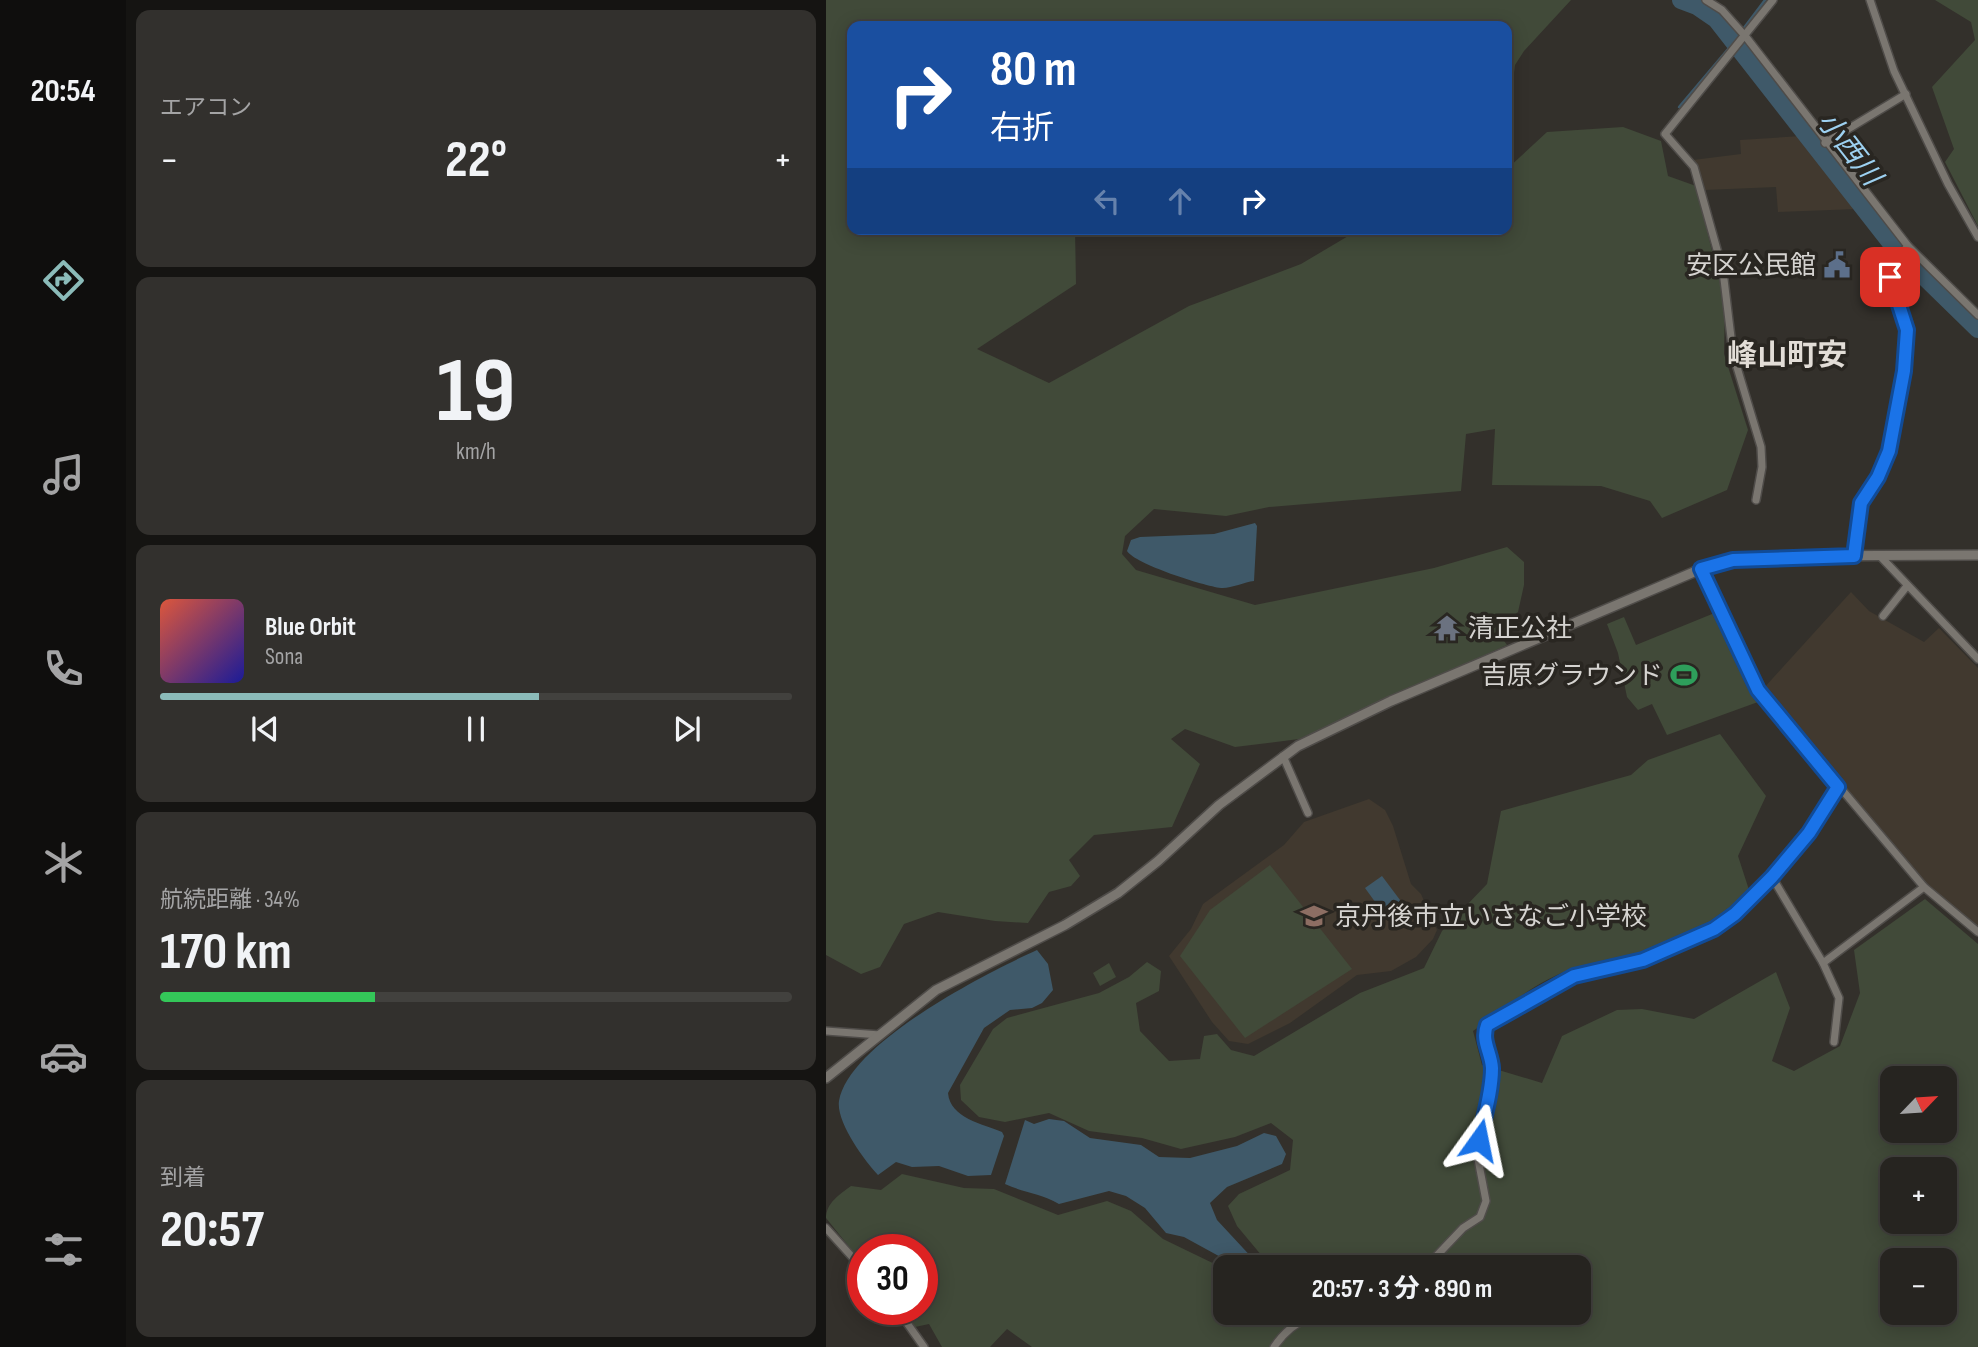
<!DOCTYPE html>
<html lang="ja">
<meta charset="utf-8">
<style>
:root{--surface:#262420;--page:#32302d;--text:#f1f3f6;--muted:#a4a4a5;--line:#42413e;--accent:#8bbbb9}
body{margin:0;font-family:"Sofia Sans Condensed","Noto Sans JP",sans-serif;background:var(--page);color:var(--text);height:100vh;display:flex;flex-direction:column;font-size:26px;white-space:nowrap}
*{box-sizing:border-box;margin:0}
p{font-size:23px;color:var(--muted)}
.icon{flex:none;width:38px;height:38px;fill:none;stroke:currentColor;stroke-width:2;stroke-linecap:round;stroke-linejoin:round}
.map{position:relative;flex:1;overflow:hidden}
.side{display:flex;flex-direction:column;gap:10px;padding:10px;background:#151412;width:700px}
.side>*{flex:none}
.banner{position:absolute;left:21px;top:21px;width:665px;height:214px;border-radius:14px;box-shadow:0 4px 18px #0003,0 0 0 2px var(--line);background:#1a4fa0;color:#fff;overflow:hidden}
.needle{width:46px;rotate:65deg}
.fabs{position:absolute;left:1054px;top:1066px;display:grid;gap:14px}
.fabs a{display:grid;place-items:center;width:77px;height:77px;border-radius:14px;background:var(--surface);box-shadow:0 4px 18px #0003,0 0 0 2px var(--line);font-size:35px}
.speed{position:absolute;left:21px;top:1234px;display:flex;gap:14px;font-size:35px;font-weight:700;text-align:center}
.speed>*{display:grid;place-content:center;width:91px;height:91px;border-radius:50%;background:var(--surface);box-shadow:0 4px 18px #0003,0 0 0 2px var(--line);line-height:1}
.speed .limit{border:10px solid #d22;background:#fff;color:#111}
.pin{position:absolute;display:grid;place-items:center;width:60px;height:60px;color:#fff;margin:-30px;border-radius:14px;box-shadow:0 4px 10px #0006}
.me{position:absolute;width:77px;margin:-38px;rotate:12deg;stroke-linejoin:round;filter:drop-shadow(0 0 5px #0008)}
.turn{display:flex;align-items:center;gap:24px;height:147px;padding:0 28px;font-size:32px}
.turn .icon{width:91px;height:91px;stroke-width:2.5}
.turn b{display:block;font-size:49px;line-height:60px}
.lanes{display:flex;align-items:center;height:66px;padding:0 28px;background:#0003;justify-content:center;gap:35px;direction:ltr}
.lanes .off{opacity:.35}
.big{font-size:52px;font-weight:700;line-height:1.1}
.side .card{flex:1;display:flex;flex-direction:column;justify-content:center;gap:10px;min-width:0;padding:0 24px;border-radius:14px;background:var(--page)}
.side .dial{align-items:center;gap:0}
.dial b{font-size:91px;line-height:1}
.song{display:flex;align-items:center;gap:21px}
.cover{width:84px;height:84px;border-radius:10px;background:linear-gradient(135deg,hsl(10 70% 55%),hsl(240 70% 35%))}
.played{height:7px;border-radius:4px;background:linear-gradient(90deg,var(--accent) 60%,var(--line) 60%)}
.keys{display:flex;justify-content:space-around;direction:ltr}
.heat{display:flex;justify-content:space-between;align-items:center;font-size:38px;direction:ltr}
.charge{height:10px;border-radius:5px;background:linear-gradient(90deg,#34c759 34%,var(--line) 0)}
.trip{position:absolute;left:387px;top:1255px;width:378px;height:70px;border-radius:14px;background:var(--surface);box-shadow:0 4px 18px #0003,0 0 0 2px var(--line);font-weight:700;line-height:70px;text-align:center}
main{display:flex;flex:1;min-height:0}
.tabs{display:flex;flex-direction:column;width:126px;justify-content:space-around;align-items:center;background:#0f0e0d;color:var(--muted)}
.tabs .icon{width:49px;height:49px}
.tabs .current{color:var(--accent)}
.tabs b{font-size:32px;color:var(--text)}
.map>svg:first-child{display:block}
.built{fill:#41392f}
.green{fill:#414a39;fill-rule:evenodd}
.water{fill:#3f5969}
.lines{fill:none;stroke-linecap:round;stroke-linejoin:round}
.stream{stroke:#3f5969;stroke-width:2.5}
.river{stroke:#3f5969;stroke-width:18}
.minor-casing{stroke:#4f4c49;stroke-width:10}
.tertiary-casing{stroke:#4f4c49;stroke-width:12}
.minor{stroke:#7a7670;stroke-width:7}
.tertiary{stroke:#7a7670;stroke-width:9}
.route-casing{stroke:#114b97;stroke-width:18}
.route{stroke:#1a73e8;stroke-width:12}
.labels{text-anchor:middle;stroke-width:7;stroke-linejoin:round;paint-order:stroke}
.poi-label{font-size:26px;fill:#d5d3d0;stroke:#292621;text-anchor:end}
.water-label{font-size:28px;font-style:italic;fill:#9dd1f1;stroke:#292621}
.quarter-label{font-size:30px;font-weight:bold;fill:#e2ddd7;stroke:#292621}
</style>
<main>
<nav class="tabs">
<b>20:54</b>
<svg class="icon current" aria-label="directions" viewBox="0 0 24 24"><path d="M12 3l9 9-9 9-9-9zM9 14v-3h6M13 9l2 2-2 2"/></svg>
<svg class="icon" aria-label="music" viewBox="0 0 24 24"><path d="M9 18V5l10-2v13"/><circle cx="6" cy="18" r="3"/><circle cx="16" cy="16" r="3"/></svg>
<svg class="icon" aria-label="phone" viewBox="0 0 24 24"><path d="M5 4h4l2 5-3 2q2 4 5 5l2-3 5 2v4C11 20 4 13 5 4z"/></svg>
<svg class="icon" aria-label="climate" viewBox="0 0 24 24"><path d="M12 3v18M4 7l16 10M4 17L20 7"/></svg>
<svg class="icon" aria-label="car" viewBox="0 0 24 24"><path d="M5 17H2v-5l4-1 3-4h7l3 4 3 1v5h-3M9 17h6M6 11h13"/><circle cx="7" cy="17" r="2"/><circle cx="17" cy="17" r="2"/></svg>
<svg class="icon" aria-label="filters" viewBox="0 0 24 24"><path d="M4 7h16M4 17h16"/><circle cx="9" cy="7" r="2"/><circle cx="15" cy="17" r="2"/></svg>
</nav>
<section class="side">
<div class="card"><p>エアコン</p>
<div class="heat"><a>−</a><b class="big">22°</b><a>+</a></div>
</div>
<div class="card dial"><b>19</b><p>km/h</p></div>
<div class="card">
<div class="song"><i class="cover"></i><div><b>Blue Orbit</b><p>Sona</p></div></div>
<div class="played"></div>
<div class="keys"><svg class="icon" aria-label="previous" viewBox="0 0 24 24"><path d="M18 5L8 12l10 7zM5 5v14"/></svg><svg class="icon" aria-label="pause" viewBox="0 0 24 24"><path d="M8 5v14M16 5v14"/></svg><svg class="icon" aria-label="next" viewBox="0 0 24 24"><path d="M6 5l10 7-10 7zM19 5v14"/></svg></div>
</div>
<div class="card"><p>航続距離 · 34%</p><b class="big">170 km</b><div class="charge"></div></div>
<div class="card"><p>到着</p><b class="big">20:57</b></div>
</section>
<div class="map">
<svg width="1152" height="1347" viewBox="0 0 1152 1347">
<rect width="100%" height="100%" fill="#33302b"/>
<g class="built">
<path d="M975,136L1031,209L952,212L950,187L878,190L871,165L867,160L915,154L914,140Z"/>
<path d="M1025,592L1043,611L1098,642L1113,628L1152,668V929L1096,879L937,689Z"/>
<path d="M543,799L559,810L567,826L585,884L595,894L611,930L607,939L590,957L565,971L531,975L464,1023L422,1044L403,1041L386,1022L343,956L365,929L377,904L458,845L478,822Z"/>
</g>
<g class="green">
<path d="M0,0H745L698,51L689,65L685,98L681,100V26H26V229H249L250,284L151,349L223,383L363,306L475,264L534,229H681V169L721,132L797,127L835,141L842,176L870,186L899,304L898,354L922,430L901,490L836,518L824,501L775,486L666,485L669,429L640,434L635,491L443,507L400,516L328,509L299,536L296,554L310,570L429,605L608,568L681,547L698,562V585L692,612L670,630L681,645L473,739L409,747L359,729L345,739L374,764L346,827L268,835L243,860L254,876L245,886L223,892L202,923L169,921L112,912L78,924L54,967L35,974L0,955Z"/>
<path d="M1109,0H1152V226L1119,162L1128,149L1106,87L1149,40L1145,22Z"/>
<path d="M891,612L932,702L841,735L826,704L812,710L801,697L792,653L781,624L798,617L810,645Z"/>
<path d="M894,734L940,796L912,856L924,893C896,923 855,946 815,957C793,963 769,962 747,969C710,980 678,1010 647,1031L656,1065L716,1083L736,1036L791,1010L816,1009L868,1019L950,972L964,1008L946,1061L968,1071L1014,1046L1034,993L1028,950L1099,899L1152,944V1347H206L181,1329L164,1347H116L103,1324L89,1327L79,1309H96V1250H37V1264L0,1218C0,1203 14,1194 25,1186L55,1190L76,1174L138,1188L168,1189L232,1215L281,1201L305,1211L337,1239L399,1269V1312H752V1267H438L441,1262L411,1226L402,1206L413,1194L464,1170L467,1140L445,1123L409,1137L355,1149L316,1138L263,1131L223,1113L179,1122L153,1117L135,1100L134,1085L167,1029L181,1018L273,993L303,977L321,962L335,971L333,991L310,1003L314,1031L343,1061L374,1059L378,1036L391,1034L405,1050L428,1056L534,993L598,968L616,931L661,884L675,811L805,775L822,760ZM1066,1078H1118V1130H1066ZM1066,1169H1118V1222H1066ZM1066,1260H1118V1312H1066Z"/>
<path d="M444,865L526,969L419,1038L354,956L384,910Z"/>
<path d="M283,963L290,977L274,986L267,973Z"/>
</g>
<g class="water">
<path d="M429,523L431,526L428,581C418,582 404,589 395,588C378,586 309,564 301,551L305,540L314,537L388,534Z"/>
<path d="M556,876L577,904L560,917L539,888Z"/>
<path d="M211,950L222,964L227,990L216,1003L206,1008L184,1010L158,1028L122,1093C124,1118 157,1124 176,1132L178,1136L165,1175L142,1176L113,1166L86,1167L70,1162L52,1175C38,1160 10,1122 13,1101C23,1043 158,974 211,950Z"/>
<path d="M223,1119L238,1121L264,1138L315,1145L333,1157L364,1158L411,1146L438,1133L450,1136L460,1154L456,1164L401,1187L384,1203L391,1220L430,1262L400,1260L358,1237L340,1233L319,1208L300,1196L283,1191L233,1204C214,1193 198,1193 179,1184L199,1120L208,1124Z"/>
</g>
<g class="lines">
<g class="stream">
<path d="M908,41L939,0"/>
<path d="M853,107L908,42"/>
</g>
<path class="river" d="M855,0L871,6L890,19L1069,248L1152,329"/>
<g class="minor-casing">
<g id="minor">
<path d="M880,0L896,10L920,37L1082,246L1152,315"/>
<path d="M1044,0L1068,71L1122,184L1152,237"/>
<path d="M999,143L1080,94"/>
<path d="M930,500L936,467L935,447L907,354L897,271L868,167L839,134L947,0"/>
<path d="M1028,556L1035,503L1052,477L1063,451L1078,371L1081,330L1063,267L1082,246"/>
<path d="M1054,556L1152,659"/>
<path d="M875,569L932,690L1098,887L1152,932"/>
<path d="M1057,616L1081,586"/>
<path d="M457,756L482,813"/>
<path d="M946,877L997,963L1013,998L1008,1042"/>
<path d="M997,963L1098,887"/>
<path d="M0,1031L54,1035"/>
<path d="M0,1228L37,1269"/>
<path d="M600,1267L637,1228L654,1217L660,1201L652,1159L665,1084L666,1066L657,1036L661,1025L715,991L748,976L817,960L888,929L909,914L946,877L983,833L1012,787"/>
<path d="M71,1309L98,1347"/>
<path d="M448,1347C475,1307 504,1316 545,1312"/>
</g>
</g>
<g class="tertiary-casing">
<path id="tertiary" d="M0,1078L110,990L239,925L292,893L332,861L393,805L472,746L565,701L875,569L907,560L955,556L1152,555"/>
</g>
<use href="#minor" class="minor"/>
<use href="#tertiary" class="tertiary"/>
</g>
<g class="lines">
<g class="route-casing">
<path id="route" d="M653,1140C658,1117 666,1092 666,1068C665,1052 655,1041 661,1025L748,976L817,960L888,929L909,914L946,877L983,833L1012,787L932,690L875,569L907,560L1028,556L1035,503L1052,477L1063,451L1078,371L1081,330L1064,277"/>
</g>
<use href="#route" class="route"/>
</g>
<defs>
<g id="civic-bare" transform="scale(2.1)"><path d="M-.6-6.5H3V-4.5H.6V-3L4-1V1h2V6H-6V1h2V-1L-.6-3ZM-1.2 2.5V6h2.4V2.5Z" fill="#5c6f8a" stroke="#292621" stroke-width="2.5" paint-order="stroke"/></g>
<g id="temple-bare" transform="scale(2.1)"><path d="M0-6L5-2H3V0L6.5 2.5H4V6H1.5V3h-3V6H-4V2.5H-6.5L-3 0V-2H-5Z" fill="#6b7280" stroke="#292621" stroke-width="2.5" paint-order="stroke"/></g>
<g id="stadium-bare" transform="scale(2.1)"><path d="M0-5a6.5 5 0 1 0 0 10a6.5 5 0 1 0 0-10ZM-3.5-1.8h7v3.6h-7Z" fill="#2e9e5b" stroke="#292621" stroke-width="2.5" paint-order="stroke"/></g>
<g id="school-bare" transform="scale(2.1)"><path d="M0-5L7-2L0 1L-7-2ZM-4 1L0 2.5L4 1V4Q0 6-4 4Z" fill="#8d6e63" stroke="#292621" stroke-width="2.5" paint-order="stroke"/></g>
</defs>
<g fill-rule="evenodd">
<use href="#civic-bare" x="1011" y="265"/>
<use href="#temple-bare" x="621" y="628"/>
<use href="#stadium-bare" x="858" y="675"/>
<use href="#school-bare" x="488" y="916"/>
</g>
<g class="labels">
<g class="poi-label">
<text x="990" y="274">安区公民館</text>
<text x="642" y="637" text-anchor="start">清正公社</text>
<text x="837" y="684">吉原グラウンド</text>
<text x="509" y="925" text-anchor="start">京丹後市立いさなご小学校</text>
</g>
<g class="water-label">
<text transform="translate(1024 148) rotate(52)" y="10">小西川</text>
</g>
<g class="quarter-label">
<text x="961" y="365">峰山町安</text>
</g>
</g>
</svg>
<div class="fabs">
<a><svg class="needle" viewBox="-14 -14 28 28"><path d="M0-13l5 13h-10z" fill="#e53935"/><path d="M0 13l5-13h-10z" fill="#a4a4a5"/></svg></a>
<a>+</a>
<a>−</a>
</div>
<div class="speed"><div class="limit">30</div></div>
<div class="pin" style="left:1064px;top:277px;background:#d93025"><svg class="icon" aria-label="arrive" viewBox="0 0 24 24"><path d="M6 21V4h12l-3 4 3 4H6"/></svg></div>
<svg class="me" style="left:653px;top:1140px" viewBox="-20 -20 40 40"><path d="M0-17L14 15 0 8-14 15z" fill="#1a73e8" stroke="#fff" stroke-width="4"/></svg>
<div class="trip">20:57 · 3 分 · 890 m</div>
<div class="banner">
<div class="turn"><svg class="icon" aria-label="right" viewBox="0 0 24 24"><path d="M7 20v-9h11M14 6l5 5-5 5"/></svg><div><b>80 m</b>右折</div></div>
<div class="lanes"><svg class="icon off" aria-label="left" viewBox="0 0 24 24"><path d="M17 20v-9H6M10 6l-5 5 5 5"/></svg><svg class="icon off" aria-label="ahead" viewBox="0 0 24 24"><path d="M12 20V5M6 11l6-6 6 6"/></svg><svg class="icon" aria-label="right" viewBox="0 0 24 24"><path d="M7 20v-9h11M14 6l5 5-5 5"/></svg></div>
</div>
</div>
</main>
